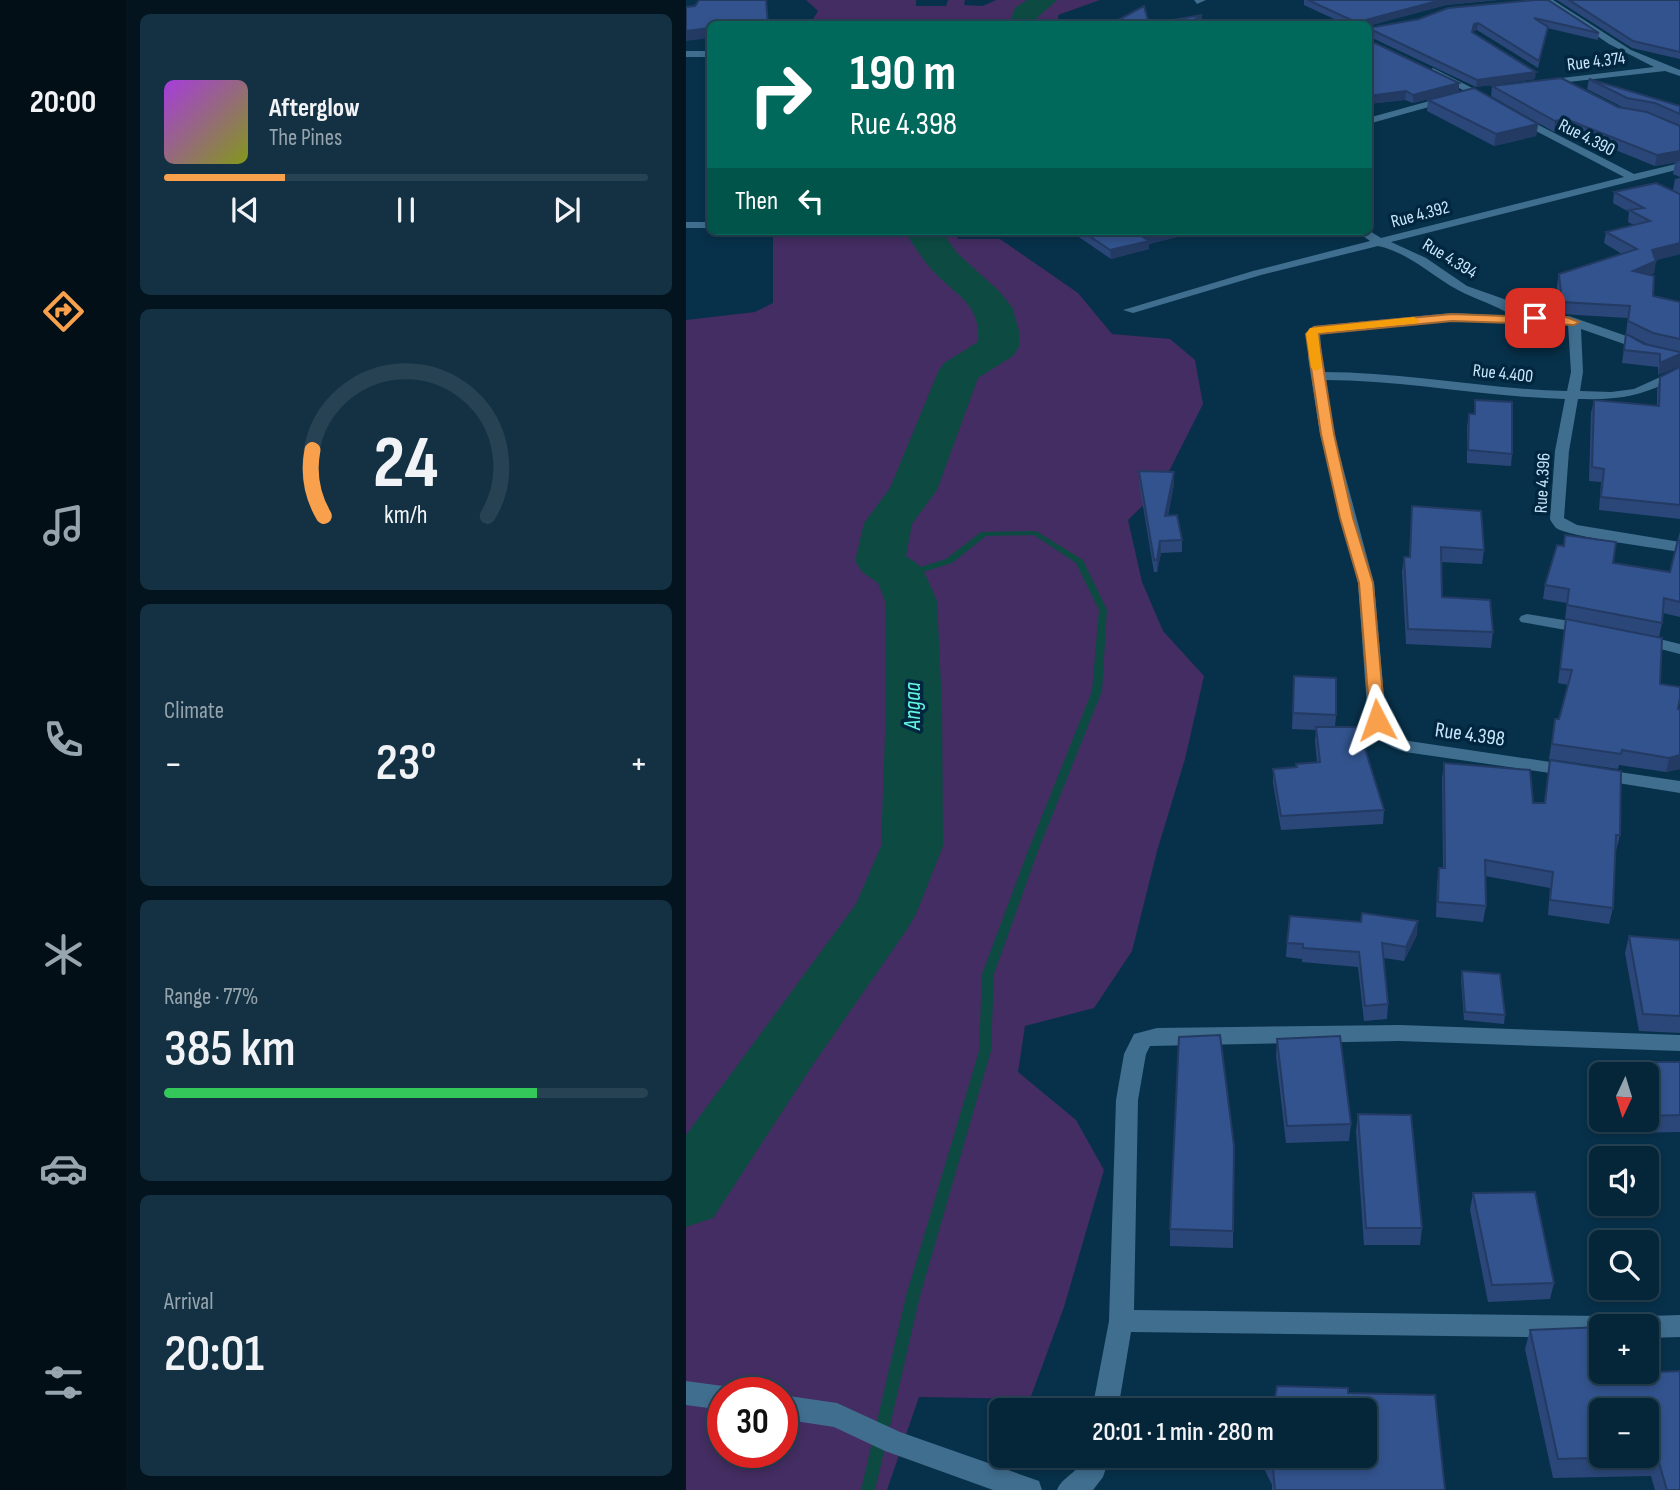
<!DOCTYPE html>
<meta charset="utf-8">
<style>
:root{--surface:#052538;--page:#133143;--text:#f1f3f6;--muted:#97a5ae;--line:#264253;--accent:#f9a04c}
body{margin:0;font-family:"Sofia Sans Condensed",sans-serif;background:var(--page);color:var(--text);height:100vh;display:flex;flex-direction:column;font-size:26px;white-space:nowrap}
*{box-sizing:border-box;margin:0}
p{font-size:23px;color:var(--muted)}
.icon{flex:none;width:38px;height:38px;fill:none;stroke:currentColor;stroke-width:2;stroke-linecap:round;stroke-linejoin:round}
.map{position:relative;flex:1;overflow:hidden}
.panel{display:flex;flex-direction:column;gap:14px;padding:14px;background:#03141f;width:560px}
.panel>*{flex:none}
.banner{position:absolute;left:21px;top:21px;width:665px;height:214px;border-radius:10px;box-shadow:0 4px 10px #0003,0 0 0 2px var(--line);background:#00695c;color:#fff;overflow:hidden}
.needle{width:46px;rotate:184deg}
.buttons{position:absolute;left:903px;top:1062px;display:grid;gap:14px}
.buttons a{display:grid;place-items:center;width:70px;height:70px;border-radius:10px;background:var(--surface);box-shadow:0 4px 10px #0003,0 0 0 2px var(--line);font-size:35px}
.speed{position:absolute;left:21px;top:1377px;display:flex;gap:14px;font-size:35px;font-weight:700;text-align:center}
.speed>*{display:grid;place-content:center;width:91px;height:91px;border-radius:50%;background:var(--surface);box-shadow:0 4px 10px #0003,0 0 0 2px var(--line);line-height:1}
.speed .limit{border:10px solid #d22;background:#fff;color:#111}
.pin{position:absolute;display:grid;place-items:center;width:60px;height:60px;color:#fff;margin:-30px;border-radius:14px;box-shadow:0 4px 10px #0006}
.me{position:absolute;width:77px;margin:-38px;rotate:356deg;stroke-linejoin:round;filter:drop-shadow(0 0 5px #0008)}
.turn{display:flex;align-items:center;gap:24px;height:147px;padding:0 28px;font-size:32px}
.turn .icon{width:91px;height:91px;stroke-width:2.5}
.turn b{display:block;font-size:49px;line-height:60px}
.then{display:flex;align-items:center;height:66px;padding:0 28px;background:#0003;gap:14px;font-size:26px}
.big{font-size:52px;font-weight:600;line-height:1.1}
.panel .tile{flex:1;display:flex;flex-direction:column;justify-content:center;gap:10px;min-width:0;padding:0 24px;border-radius:10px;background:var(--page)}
.panel .dial{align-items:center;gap:0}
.dial svg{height:182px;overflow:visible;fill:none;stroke:var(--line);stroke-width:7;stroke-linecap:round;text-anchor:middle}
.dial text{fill:var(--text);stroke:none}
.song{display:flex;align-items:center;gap:21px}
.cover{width:84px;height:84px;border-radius:10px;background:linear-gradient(135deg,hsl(280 70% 55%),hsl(70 70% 35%))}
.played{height:7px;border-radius:4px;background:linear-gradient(90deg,var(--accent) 25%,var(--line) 25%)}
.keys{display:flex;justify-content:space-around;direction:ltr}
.heat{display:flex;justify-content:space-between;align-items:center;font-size:38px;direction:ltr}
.charge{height:10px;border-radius:5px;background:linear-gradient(90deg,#34c759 77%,var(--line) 0)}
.trip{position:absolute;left:303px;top:1398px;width:388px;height:70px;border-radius:10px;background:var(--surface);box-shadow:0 4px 10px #0003,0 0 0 2px var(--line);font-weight:600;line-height:70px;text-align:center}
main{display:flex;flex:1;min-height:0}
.menu{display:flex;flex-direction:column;width:126px;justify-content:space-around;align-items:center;background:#020f16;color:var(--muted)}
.menu .icon{width:49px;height:49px}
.menu .on{color:var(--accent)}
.menu b{font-size:32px;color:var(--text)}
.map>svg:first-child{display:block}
.green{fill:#432d62;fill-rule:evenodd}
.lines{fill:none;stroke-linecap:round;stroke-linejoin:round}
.stream{fill:#0d4b42;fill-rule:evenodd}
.river{fill:#0d4b42;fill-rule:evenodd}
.minor{fill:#406e8f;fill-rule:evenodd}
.wall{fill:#2b4779}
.shaded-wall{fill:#233a63}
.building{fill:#32538d;stroke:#233a63;stroke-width:2;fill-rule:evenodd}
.route{fill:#f9a04c;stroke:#a26831;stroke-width:2}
.slow{fill:#f59e0b}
.labels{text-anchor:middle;stroke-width:7;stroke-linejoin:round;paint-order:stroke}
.far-street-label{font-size:18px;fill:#cae6fc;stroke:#00273f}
.street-label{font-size:21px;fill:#cae6fc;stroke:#00273f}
.water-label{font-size:23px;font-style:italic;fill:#63fae3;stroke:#00273f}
</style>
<main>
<nav class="menu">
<b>20:00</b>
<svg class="icon on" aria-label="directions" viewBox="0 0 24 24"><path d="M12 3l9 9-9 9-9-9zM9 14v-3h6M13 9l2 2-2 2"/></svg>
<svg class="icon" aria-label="music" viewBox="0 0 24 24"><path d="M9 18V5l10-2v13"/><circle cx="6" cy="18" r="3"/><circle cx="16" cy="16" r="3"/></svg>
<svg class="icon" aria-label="phone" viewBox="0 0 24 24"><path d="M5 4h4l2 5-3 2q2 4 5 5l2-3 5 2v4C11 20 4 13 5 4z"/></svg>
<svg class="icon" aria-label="climate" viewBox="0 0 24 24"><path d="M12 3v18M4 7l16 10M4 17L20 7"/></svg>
<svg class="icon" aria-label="car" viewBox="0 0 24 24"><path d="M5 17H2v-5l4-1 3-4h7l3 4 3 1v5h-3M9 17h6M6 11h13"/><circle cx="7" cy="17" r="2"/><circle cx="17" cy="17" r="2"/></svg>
<svg class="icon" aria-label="filters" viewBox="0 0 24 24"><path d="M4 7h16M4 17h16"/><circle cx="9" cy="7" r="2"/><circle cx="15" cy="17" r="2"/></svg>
</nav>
<section class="panel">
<div class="tile">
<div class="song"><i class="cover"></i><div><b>Afterglow</b><p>The Pines</p></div></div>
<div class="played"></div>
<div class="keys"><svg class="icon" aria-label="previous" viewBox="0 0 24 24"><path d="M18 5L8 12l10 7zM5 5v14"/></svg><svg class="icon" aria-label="pause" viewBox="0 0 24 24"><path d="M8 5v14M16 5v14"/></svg><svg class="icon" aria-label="next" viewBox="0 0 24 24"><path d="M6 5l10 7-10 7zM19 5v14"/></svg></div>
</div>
<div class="tile dial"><svg viewBox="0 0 100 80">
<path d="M14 69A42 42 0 1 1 86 69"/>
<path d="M14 69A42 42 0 0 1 9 40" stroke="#f9a04c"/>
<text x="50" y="56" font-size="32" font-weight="700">24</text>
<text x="50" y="72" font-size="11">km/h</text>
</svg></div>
<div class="tile"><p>Climate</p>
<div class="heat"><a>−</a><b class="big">23°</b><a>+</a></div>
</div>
<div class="tile"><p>Range · 77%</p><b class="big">385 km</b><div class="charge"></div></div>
<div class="tile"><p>Arrival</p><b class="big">20:01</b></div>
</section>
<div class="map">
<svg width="994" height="1490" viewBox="0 0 994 1490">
<rect width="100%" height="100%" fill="#07314a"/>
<g class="green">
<path d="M120,0H230V6H260L262,0H279L278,5L297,6L310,0H414L372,15L373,24H124L132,11Z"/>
<path d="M87,231H269L272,239H314L392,293L426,334L484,339L509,360L517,404L474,489L442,520L456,582L477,631L518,676L499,759L471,851L446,951L408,1008L339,1026L332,1072L390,1120L418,1170L378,1307L344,1399L233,1397L201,1490H0V320L69,312L87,303ZM37,1393H96V1452H37Z"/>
</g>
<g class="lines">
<path class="stream" d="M350,531L397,560L421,610L416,691L352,851L308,974L305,1051L234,1296L189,1490H175L220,1296L293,1051L296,974L342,851L406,691L413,610L390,563L348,535L300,536L266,563L215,579L211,576L212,574L260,559L295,532Z"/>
<g class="river">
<path d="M341,0H371L352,17L351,24H323L329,8Z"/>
<path d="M218,231H255L272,254L312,290L326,307L333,331V347L327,356L292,378L251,490L226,524L220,556L233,565L240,576L251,601L256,707L257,846L231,912L222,928L126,1066L27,1218L0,1227V1135L170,904L195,846L200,707L199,601L192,583L176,572L169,561L178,523L204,488L252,372L258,363L292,342C295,303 270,296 247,271C236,259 227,244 218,231Z"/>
</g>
<g class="minor">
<path d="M508,0H520L511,4Z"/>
<path d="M858,0H867L945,50L994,70V76L979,71L856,85V81L859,80L968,67L923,44Z"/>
<rect x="0" y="51" width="24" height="6"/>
<path d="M747,68L806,98L808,100L800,102L744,73L743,71Z"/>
<path d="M765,95L768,96V100L682,124V118Z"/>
<path d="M829,116H835L948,174L994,163V169L705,242L740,258L781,286L818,299L835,311L850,317L883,316L949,339L964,348L994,354V362L956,354L941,345L895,329L897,372L894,391L925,392L948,389L994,368V377C954,396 937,400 892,399L883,451L878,518L891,525L994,542V552C972,548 883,537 870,528C869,527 864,520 864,519L869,451L879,399C799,397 719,380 638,380L648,434L688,583L700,721L707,734L723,741L891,766L894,770L891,774L885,776L719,752C699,746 692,739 682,721L672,583L634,434L622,357V330L628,326L766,313L826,316C809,304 790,300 772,290C744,275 724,253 692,246L575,275L447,313L437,310L567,271L684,241L670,231L682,230L695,238L938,177L829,120ZM766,321L882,325L885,372L881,391C799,389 719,372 637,372L634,333Z"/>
<rect x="0" y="222" width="24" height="6"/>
<path d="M841,614L902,624L910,629L902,634L835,622L833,619L835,616Z"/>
<path d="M953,634L994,644V654L947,642L945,639Z"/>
<path d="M913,769L994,781V793L907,779L904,775Z"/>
<path d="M714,1025L994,1035V1051L714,1041L464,1046L460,1054L452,1100L448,1310L915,1316L924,1319L927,1326H915V1338L445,1332L432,1410H406L423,1321L430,1100L438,1054L448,1034L471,1028Z"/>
<path d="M994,1315V1337L961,1338V1326H949L952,1319L961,1316Z"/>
<path d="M0,1381L37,1386L48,1393H37V1410L0,1405Z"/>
<path d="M96,1395L151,1403L214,1432L353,1481L356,1490H307L199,1451L148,1427L96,1419Z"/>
<path d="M398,1456H424L417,1477L407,1490H371C377,1475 394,1473 398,1456Z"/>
</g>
</g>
<g class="wall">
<path d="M618,0H812L760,5L682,26V24H659L618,5Z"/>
<path d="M849,0L913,33L912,40L861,28L852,68L791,30L788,31L787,33L849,79L790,87L682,36V27L683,28Z"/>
<path d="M871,0H994V59L946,48Z"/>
<path d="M682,42L773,83V91L727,103L719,100L682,104Z"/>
<path d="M903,79L994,106V125L963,113L994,126V177L987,174L989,163L992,162L969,166L878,129L868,132L805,96L806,86L938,108L901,89Z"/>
<path d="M742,100L852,124L850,136L808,146L741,111Z"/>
<path d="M994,178V254L970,260L968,273L964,275L967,296L994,302V366L972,375V367L936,363L940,334L958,344L965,346L940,333L942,318L874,314L871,286L873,274L936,254L918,243L920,232L948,225L942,222L943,212L927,203L928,192L987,190L989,179Z"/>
<path d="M283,231H319L320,235L284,237Z"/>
<path d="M384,231H515L463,244V249L425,259Z"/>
<path d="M994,367V519L913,510L915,482L903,481L905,413L908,400L971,406V390L974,377Z"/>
<path d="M789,400L826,454L825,466L781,463V426L783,414H788Z"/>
<path d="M453,471L488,472V484L482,516L496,540V552L475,553L471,572H468L453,482Z"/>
<path d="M726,506L798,550L796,564L755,562L756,597L807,632L805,648L720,644L716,572L718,557H723Z"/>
<path d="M994,532V617L977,613L976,623L973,637L879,619L881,603L857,599L859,585L927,563L984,572L993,540L992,539Z"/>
<path d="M880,619L974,684L992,709H994V769L980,772L933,765L932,769L863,759L869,719H873L882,685L872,683Z"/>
<path d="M608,676L650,715L649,727L673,749L698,810L697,824L595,830L587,783V769L610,768V764L631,762L629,741L630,730L606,729Z"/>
<path d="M864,760L934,835L930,851L927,908L923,924L862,915L864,888L799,876L800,906L797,922L750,917L751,884L753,868H757L756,778L758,763L847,803H858Z"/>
<path d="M731,935L718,961L698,958L702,1004L701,1019L678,1021L672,967L616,962V959L600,957L601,943Z"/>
<path d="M943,936L994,940V1033L953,1031L939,953Z"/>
<path d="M776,971L819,1015L818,1024L778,1020L775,980Z"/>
<path d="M591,1039L665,1124L663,1141L600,1143L590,1056Z"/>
<path d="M929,1062H994V1132L941,1133L937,1120H961V1074H926Z"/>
<path d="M672,1114L736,1228L734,1245H678L670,1131Z"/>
<path d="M787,1193L868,1283L864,1299L802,1302L784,1210Z"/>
<path d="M484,1229L547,1231V1248L484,1246Z"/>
<path d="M915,1327L994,1490H969L965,1476L867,1478L839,1349L844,1330Z"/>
<path d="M662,1393L759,1490H586V1485L573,1458V1456H679Z"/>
</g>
<g class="shaded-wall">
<path d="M755,0H812L760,5L682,26V24H680V20Z"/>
<path d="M516,15V22L512,24H501Z"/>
<path d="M792,23L791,30L788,31L786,39L788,24Z"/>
<path d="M24,28V38L0,41V31Z"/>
<path d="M850,72L849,79L790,87L791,80Z"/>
<path d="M773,83V91L727,103V95Z"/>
<path d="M720,91L719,100L682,104V96Z"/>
<path d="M880,119L878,129L868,132L869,121Z"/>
<path d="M852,124L850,136L808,146L810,134Z"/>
<path d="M994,151V161L969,166L971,155Z"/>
<path d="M480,231H515L463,244V249L425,259L424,250L457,237Z"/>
<path d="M994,243V254L963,262L966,250Z"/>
<path d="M970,261L968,273L945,283L947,271Z"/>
<path d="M994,354V366L972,375L974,363Z"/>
<path d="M488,472V484L479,527V516Z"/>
<path d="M474,541L475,553L471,572V560Z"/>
<path d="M994,755V769L980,772L983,758Z"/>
<path d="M732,921L731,935L718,961L720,947Z"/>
</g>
<g class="building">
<path d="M13,0H80L82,24H24V28L0,31V7L9,6Z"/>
<path d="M622,0H755L680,20L682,24H674Z"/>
<path d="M849,0H862L913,33L848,18L862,27L853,61L792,23L788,24L786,32L850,72L791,80L682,28V27L683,28L733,19L762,8Z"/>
<path d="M883,0H994V52L947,41Z"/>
<path d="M458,6L463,24L516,15L501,24H425Z"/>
<path d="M682,42L689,43L773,83L727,95L720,91L682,96Z"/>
<path d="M875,78L932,107L961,112L994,126V151L971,155L880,119L869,121L806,86Z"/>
<path d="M903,79L994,106V114L969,103L941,98Z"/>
<path d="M788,88L852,124L810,134L742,100Z"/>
<path d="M970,183L994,194V243L966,250L970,261L947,271L968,276L967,296L994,302V339L967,333L942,321L944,306L876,302L873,274L951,249L920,232L964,221L943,210L958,208L928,192Z"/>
<path d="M396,231H480L457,237L463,241L424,250Z"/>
<path d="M940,334L958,344L994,352V354L974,363V354L938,350Z"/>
<path d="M994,367V505L915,497L918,469L906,467L908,400L973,406L974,377Z"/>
<path d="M789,400L826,402V454L782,450L783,414H789Z"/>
<path d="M453,471L488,472L479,516L491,515L496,540L474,541L471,560H468Z"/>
<path d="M726,506L795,511L798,550L755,547L756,597L804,600L807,632L722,629L718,557H724Z"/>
<path d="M879,535L930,542L927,563L984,572L992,540H994V602L978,598L976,623L881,605L883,589L859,585L871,545L878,546Z"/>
<path d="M880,619L976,638L974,684L994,687V698L992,709H994V755L983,758L936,750L935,754L866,744L869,719H873L886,670L874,669Z"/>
<path d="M608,676L650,678V715L607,713Z"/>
<path d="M630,727H670L673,749H679L698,810L595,816L587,769L611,767L610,764L634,762Z"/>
<path d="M864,760L935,771L934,835H930L927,908L864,900L867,872L799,860L800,906L752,902L753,868H759L758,763L844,770L847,803H859Z"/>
<path d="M676,913L732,921L720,947L696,943L702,1004L679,1006L673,952L617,948V944L601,943L604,916L675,922Z"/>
<path d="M943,936L994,940V1016L957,1014Z"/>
<path d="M776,971L814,974L819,1015L779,1012Z"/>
<path d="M534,1035L548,1146L547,1231L484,1229L493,1037Z"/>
<path d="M654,1036L665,1124L601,1126L591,1039Z"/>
<path d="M929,1062H994V1115L961,1116V1074H933Z"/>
<path d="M672,1114L725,1115L736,1228H680Z"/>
<path d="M849,1192L868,1283L806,1285L787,1193Z"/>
<path d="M915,1327V1372H953V1373L994,1371V1490H981L971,1456L872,1459L844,1330ZM915,1410H961V1456H915Z"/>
<path d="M591,1386L662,1388V1393L749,1395L759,1490H589L587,1469L581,1456H679V1410H587Z"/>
</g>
<path class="route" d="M766,314L844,317L872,314L893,322L888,325L766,321L632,334L648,434L667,518L687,583L699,720L691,725L684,720L673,583L654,518L635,434L620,334L628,327Z"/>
<path class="slow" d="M728,317L733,320L732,323L632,333L636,368L630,371L625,368L620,334L624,328Z"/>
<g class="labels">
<g class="far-street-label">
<text transform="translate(910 61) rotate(-7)" y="6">Rue 4.374</text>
<text transform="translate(901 137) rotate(27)" y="6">Rue 4.390</text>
<text transform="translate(734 214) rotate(-15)" y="6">Rue 4.392</text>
<text transform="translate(764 258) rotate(31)" y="6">Rue 4.394</text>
<text transform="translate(817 373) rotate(6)" y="6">Rue 4.400</text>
<text transform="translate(856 483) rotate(-87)" y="6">Rue 4.396</text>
</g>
<g class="street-label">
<text transform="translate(784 734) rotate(8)" y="7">Rue 4.398</text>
</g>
<g class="water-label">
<text transform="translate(226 706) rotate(-90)" y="8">Angaa</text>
</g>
</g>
</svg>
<div class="buttons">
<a><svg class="needle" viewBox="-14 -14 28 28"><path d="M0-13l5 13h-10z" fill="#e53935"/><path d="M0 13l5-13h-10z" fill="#97a5ae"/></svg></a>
<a><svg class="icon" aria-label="sound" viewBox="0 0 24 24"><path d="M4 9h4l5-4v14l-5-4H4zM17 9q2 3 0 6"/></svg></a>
<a><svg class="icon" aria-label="search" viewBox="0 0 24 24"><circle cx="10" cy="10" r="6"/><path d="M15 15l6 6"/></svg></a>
<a>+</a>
<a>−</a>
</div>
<div class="speed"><div class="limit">30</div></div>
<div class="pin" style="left:849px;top:318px;background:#d93025"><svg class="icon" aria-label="arrive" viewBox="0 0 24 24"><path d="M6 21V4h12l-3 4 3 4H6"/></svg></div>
<svg class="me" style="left:691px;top:720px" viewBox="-20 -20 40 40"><path d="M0-17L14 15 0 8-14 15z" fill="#f9a04c" stroke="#fff" stroke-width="4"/></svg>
<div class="trip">20:01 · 1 min · 280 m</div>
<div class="banner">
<div class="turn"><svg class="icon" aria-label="right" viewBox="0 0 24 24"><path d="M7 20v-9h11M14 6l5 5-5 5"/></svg><div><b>190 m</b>Rue 4.398</div></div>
<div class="then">Then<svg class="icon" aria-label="left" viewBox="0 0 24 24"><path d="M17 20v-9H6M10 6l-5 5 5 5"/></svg></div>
</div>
</div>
</main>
